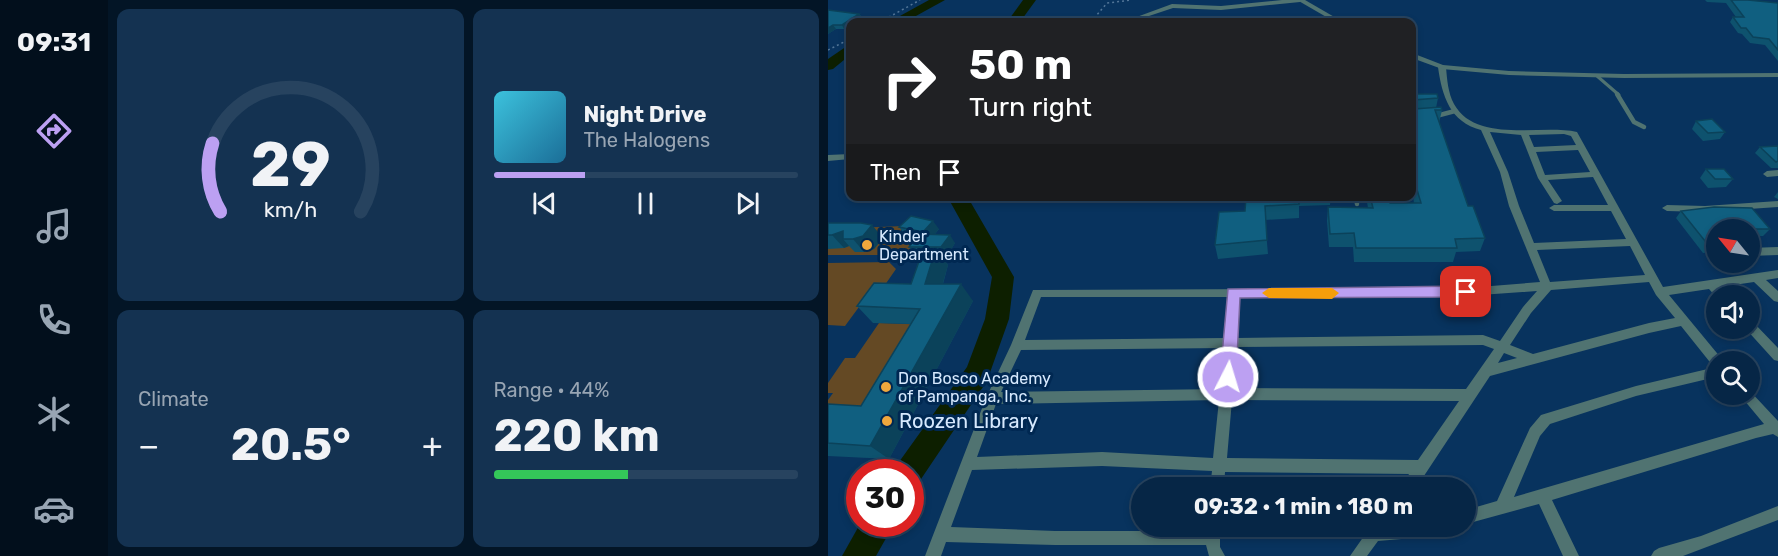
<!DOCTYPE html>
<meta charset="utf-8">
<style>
:root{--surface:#062646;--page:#143251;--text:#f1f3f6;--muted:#98a5b3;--line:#27435f;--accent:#bca0f2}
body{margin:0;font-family:Rubik,sans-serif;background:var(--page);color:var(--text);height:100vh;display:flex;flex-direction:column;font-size:22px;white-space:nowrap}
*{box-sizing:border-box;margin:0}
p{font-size:20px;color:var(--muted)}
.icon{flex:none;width:33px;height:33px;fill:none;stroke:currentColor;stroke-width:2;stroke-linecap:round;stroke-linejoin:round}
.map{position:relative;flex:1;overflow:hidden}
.drawer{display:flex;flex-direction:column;gap:9px;padding:9px;background:#031526;width:720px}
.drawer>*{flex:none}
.hud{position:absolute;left:18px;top:18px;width:570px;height:183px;border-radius:12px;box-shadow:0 3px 9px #0003,0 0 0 2px var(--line);background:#202124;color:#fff;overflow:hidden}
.needle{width:39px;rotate:300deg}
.tools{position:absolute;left:878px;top:219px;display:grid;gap:12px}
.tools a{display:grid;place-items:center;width:54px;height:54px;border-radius:50%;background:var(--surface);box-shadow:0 3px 9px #0003,0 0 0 2px var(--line);font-size:30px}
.speed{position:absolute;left:18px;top:459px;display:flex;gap:12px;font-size:30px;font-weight:700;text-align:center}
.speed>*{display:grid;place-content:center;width:78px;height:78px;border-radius:50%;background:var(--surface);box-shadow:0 3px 9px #0003,0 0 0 2px var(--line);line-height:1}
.speed .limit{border:9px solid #d22;background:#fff;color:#111}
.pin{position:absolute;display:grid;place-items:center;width:51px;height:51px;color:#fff;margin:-26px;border-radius:12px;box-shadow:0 3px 9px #0006}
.me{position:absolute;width:66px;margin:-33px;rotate:5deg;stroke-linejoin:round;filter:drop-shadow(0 0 4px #0008)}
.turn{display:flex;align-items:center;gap:21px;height:126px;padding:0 24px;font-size:27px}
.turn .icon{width:78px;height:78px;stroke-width:2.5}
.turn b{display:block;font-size:42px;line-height:51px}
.then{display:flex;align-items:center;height:57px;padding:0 24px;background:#0003;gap:12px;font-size:22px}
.big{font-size:45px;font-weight:700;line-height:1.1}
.drawer .card{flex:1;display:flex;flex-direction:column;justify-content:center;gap:9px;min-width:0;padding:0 21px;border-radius:12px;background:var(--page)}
.drawer .dial{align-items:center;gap:0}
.dial svg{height:156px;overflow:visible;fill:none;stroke:var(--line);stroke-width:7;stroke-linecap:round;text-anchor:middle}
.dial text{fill:var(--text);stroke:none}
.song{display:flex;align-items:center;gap:18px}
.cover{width:72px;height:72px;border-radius:9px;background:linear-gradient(135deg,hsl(190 70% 55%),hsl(200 70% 35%))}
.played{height:6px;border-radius:3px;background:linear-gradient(90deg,var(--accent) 30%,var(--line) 30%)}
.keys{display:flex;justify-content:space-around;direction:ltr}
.heat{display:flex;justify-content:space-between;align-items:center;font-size:33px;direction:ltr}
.charge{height:9px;border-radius:4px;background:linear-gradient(90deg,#34c759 44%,var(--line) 0)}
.drawer .tiles{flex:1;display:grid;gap:9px;grid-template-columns:repeat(2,1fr)}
.trip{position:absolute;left:303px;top:477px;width:345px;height:60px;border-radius:30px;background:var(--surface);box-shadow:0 3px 9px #0003,0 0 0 2px var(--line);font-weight:700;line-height:60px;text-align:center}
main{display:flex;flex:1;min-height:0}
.menu{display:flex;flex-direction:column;width:108px;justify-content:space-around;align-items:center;background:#020f1c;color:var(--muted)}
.menu .icon{width:42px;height:42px}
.menu .current{color:var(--accent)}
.menu b{font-size:27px;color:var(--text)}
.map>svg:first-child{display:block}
.green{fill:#644924}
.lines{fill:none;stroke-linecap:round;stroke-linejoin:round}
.river{fill:#0d1f00;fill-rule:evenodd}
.path{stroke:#537698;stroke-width:1.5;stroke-dasharray:2 3;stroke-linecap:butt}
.service-far1{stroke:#507371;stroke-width:3}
.service{stroke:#507371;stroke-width:4.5}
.minor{fill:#507371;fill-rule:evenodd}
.tertiary{fill:#507371;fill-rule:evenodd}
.wall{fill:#0e526e}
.shaded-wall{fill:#0b425a}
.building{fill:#105f80;stroke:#0b425a;stroke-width:1.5}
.route{fill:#bca0f2;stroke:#7a689d;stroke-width:1.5}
.slow{fill:#f59e0b}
.poi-dot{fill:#efa73d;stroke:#002852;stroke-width:2}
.labels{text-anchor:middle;stroke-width:6;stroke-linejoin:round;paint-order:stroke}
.poi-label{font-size:16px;fill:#d6e9fe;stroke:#002852;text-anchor:start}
.near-poi-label{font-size:20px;fill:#d6e9fe;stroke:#002852;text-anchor:start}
</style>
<main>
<nav class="menu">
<b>09:31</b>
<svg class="icon current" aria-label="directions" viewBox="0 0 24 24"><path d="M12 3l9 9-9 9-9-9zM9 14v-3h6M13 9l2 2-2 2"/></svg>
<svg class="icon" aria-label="music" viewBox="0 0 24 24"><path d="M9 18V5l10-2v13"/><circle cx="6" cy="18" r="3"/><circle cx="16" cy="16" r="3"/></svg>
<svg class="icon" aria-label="phone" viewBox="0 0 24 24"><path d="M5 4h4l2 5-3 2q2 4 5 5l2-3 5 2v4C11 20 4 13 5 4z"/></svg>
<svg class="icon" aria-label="climate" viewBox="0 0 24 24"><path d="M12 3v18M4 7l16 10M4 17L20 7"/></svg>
<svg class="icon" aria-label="car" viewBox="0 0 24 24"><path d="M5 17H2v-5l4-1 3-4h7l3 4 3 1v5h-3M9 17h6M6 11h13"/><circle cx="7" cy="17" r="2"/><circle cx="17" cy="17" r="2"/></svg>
</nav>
<section class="drawer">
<div class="tiles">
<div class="card dial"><svg viewBox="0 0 100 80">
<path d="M14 69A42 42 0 1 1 86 69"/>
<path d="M14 69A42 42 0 0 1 10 34" stroke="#bca0f2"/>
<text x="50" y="56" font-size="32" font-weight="700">29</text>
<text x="50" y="72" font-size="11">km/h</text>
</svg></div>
<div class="card">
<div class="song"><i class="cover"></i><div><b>Night Drive</b><p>The Halogens</p></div></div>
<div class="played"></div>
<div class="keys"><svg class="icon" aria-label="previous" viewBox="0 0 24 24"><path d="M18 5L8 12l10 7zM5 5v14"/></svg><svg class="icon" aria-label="pause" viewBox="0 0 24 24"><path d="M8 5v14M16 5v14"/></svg><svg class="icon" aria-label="next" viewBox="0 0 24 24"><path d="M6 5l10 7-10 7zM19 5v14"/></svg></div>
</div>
<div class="card"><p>Climate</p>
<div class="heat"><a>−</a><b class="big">20.5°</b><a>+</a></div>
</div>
<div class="card"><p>Range · 44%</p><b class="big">220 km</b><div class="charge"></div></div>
</div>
</section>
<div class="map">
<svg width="950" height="556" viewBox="0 0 950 556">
<rect width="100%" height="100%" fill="#08335e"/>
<g class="green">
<path d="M76,226L65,241L99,239L87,255H0V229Z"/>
<path d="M61,262L68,269L52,292H42L17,326L0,325V263Z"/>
<path d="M51,323L106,325L51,421L0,416V400L5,393H0V383L17,358H27Z"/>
</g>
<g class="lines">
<g class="river">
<path d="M101,0H117L77,22H61Z"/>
<path d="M195,0H208L192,22H179Z"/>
<path d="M22,44V55L5,69L0,70V59Z"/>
<path d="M119,196H139L186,277L181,319L159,381L91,482L82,486V472H66L71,462L139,367L157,319L164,277Z"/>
<path d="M32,524H66L48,556H14Z"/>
</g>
<g class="path">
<path d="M52,22L92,0"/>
<path d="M263,22L279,3L304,0"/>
<path d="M0,50L22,39"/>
</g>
<path class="service-far1" d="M769,76L791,95"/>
<g class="service">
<path d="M789,94L806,122L816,127"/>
<path d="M608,116L627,111"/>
<path d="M528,196L529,204"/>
</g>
<g class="minor">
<path d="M454,0H475L472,2L393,10L345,8L303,22H295L344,4L393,6Z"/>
<path d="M614,65L618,67C619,79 620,93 626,104C648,144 713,124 749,132L835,287L950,270V278L938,280L950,291V302L946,301L926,282L892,287L898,296H888V297L881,289L841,295L893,358L895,362H888V367L885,366L853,326L821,333L662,376L588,488H572L581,474L397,472L396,488H382L384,471L274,466L144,470L123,527L227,531H378V526H392V547L397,556H381L378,545H227L118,542L113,556H97L158,398L183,345L205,290L638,288L712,282L681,206L672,172L653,130C622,122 614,96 610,67ZM662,132L693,135L710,178L726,203L729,204L734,201L720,180L765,177L780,205H726L721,208L726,211H783L798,239L706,243L691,206L680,172ZM736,134L743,136L748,145L706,147L701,135ZM750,150L762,172L717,175L708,152ZM802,246L817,275L722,282L709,250ZM821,282L828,295L847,318L821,323L705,354L682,345L703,313L723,290ZM709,291L695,307L672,341L655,335L409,338L410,297L638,296ZM213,297H399L397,338L197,340ZM655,345L666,349L638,389L405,388L408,347ZM397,348L392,389L173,392L193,350ZM676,353L689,358L670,363ZM391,400L385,458L274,452L149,457L168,404ZM404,400L631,401L590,460L399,458Z"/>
<path d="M22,154V159L0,161V155Z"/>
<path d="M950,170V176L939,177L935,174L939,171Z"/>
<path d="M950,201V207L877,212L839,211L834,208L839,205L877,206Z"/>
<path d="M950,247V255L921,256V248Z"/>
<path d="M921,320L925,322L950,348V361L946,360L917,328H921Z"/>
<path d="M888,367V377L808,396L722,424L712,436L686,497L936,424L911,394H921V390L950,421V437L945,434L928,438L724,500L751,556H735L711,504L638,524V510L669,501L702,428L713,415L808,386Z"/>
<path d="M950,506V520L855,556H823L826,551L831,548L873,536Z"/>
<path d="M543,526H609L607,531L585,538L550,541L539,556H522Z"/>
</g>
<g class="tertiary">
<path d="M469,0H477L515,22H507Z"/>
<path d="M584,53L615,65L681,71L796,74L950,73V77L796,78L681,75L614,69L584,58Z"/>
</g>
</g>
<g class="wall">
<path d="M877,0H920L950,3V61L937,45L922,43L914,34L910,33L902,22L905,17H908L898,3L879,2Z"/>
<path d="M0,10L31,14L34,17L16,29H8L0,34Z"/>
<path d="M584,94L610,98L608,108L614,110L611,123L640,206L657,238L652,251L628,252L625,262H526L525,247H501L499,221L500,207L540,208L538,196H581L561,198L562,203H586L585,196H584Z"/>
<path d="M868,121L897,132L892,139L875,141L864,129Z"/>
<path d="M950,146V168H943L927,153L932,147Z"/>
<path d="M878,169L905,179L898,187L880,188L872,178Z"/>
<path d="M950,192V199L946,197Z"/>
<path d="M418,196H503L502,205L471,206V218L437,220L440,254L390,259L387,245L417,211Z"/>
<path d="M853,211L942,229L935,236H930L931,238L925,246H921V230H888V252L875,253L848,218Z"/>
<path d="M0,223L55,238L46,249L36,252H27L21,246L16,248L0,249Z"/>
<path d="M71,227L111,229L107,234L127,243L119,256H114L120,265L115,284L145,301L61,459L0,456V404L33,406L83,324L45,323L29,306L83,284L93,256L87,255L81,247L87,238L78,236Z"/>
</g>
<g class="shaded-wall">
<path d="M31,14L34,17L26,22H22V25L16,29L14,25Z"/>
<path d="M5,25L8,29L0,34V28Z"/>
<path d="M105,221L111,229L101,241L95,232Z"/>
<path d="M44,225L55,238L46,249L36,252L25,239Z"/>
<path d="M15,231V239L21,246L16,248L4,235Z"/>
<path d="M122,235L127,243L119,256L113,247Z"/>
<path d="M108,248L120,265L110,300L97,284Z"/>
<path d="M133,284L145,301L61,459L42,446Z"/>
</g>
<g class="building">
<path d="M903,0H920L950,3V50L941,39L925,37L918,28H913L905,17H916Z"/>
<path d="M0,10L31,14L14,25H5L0,28Z"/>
<path d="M584,94H609L610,98L585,100L584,103Z"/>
<path d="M584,107L586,109L613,107L614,110H607L640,206H645L657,238L627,239L629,248H528L526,233L502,234L500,207L545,208L542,196H560L562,203H593L587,183H584Z"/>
<path d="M884,119L897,132L880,133L868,121Z"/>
<path d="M950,146V161L948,162L932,147Z"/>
<path d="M878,169H896L905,179H887Z"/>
<path d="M418,196H470L471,204L437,206L439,240L387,245L391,212L417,211Z"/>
<path d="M886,207L924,208L942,229H924L931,238L926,239L925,242H921V230H888V245L881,246L853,211Z"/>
<path d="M83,216L105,221L95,232L71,227Z"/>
<path d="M0,223H33L44,225L35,236L25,239H15V231L4,235H0Z"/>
<path d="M90,234L122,235L113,247H81Z"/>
<path d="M108,248L97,284H133L42,446L0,443V404L33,406L92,309L29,306L46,283L83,284L95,250Z"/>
</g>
<path class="route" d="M638,286L645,292L638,297L412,298L408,377L405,382L400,384L394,382L392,377L400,289Z"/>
<path class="slow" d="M441,288H504L511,293L504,299L441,298L434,293Z"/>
<g class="poi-dot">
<circle cx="39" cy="245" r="6"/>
<circle cx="58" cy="387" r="6"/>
<circle cx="59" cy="421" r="6"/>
</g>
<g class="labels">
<g class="poi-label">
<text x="51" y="242">Kinder<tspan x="51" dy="18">Department</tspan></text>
<text x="70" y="384">Don Bosco Academy<tspan x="70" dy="18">of Pampanga, Inc.</tspan></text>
</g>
<g class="near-poi-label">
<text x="71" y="428">Roozen Library</text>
</g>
</g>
</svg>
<div class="tools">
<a><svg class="needle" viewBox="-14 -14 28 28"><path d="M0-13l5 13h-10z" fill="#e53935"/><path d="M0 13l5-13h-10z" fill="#98a5b3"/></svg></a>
<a><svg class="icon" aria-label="sound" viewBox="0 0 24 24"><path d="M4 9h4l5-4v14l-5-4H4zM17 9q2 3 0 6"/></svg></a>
<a><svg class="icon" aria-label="search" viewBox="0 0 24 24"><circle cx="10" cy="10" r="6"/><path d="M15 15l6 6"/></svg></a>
</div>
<div class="speed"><div class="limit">30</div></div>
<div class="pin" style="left:638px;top:292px;background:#d93025"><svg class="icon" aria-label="arrive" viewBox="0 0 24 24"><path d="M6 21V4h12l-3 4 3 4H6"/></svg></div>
<svg class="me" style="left:400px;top:377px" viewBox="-20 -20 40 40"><circle r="17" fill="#bca0f2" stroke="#fff" stroke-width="3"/><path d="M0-11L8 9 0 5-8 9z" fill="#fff"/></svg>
<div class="trip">09:32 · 1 min · 180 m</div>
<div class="hud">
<div class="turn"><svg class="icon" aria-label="right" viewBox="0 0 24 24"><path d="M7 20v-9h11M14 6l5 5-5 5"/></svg><div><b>50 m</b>Turn right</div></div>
<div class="then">Then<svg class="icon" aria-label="arrive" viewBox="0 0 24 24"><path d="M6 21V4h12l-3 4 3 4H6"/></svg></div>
</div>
</div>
</main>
